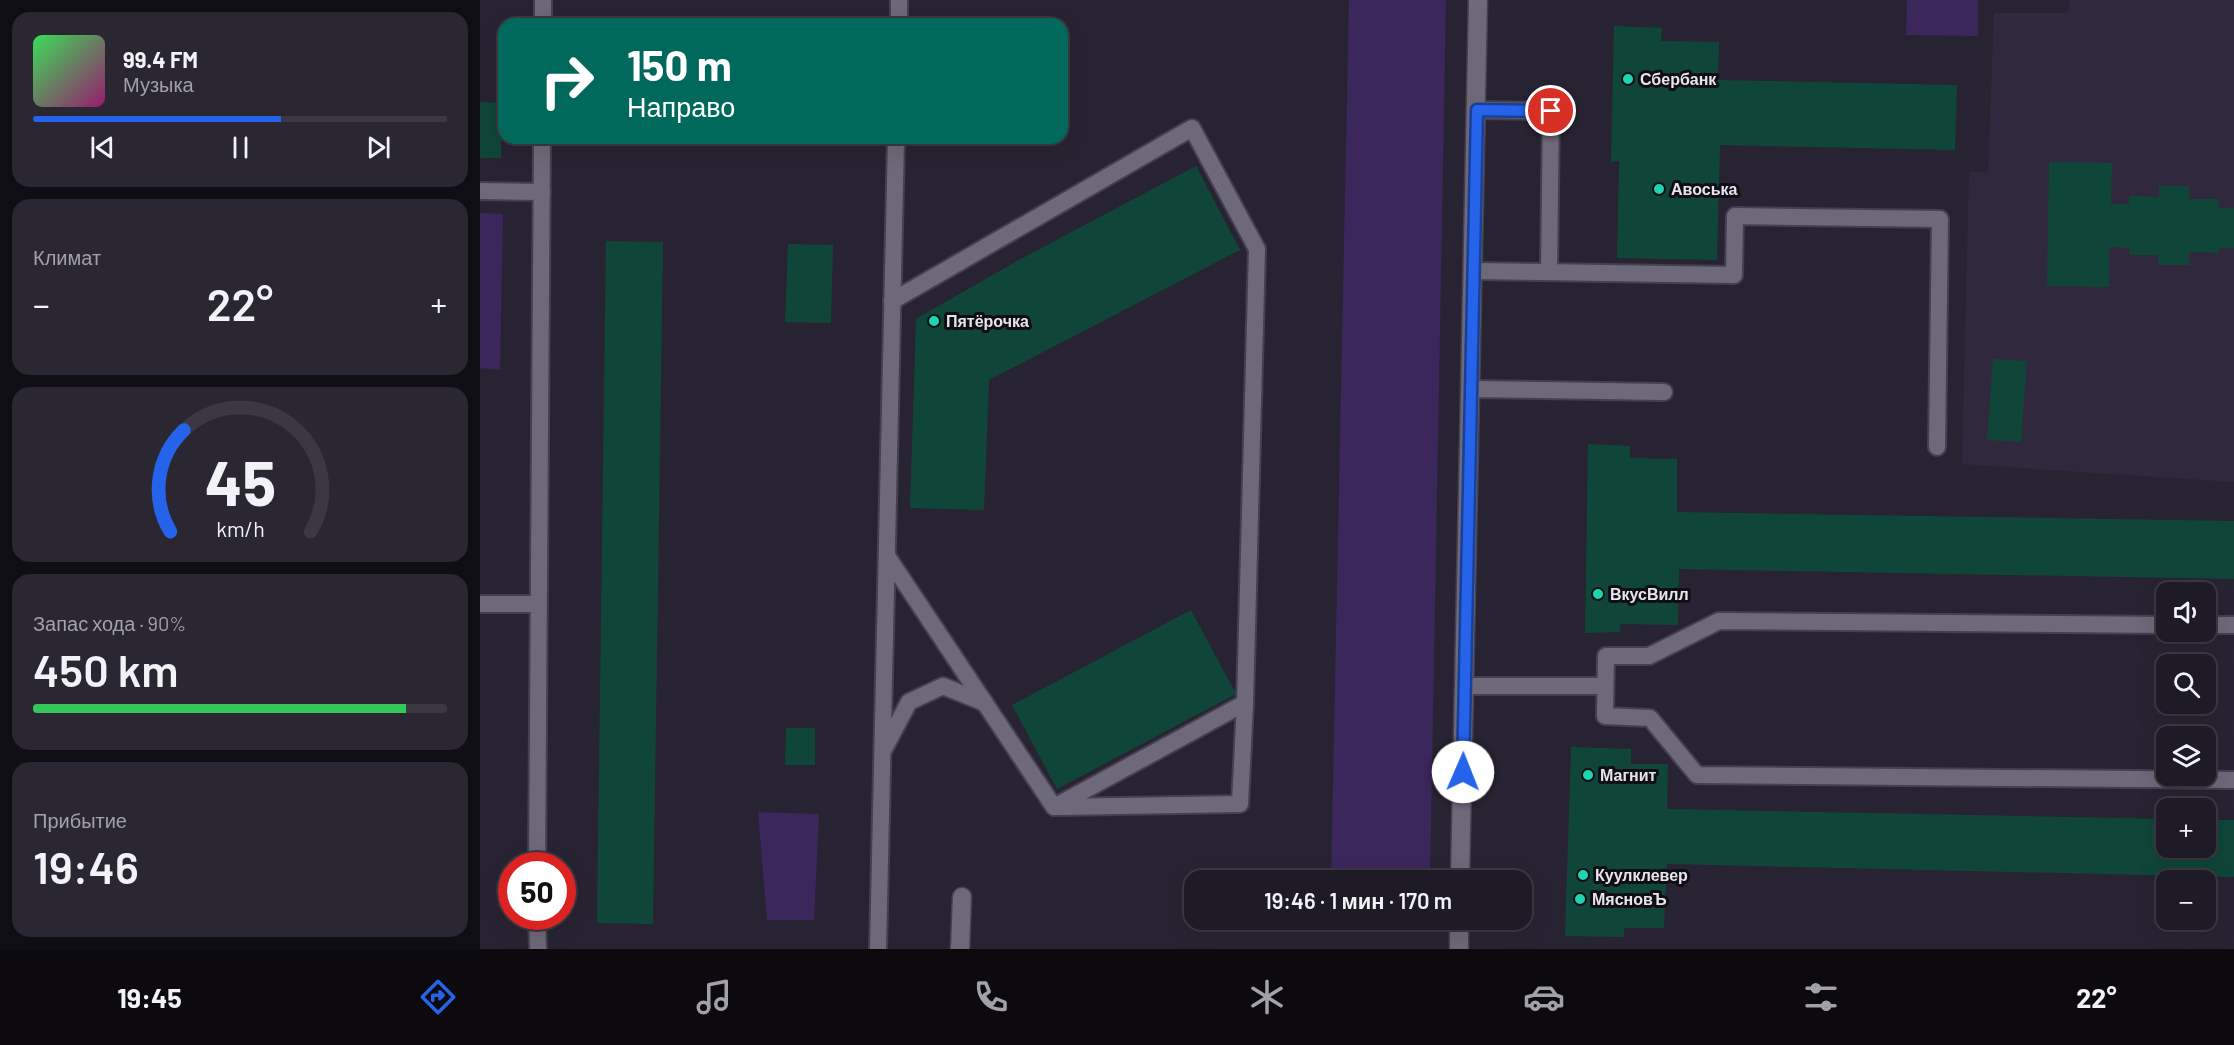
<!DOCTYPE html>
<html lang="ru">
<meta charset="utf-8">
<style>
:root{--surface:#1e1a26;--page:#2b2732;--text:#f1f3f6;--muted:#a1a1a7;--line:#3c3843;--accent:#2563eb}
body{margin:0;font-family:Barlow,sans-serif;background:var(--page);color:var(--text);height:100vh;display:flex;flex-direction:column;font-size:22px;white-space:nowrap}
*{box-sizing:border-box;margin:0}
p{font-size:20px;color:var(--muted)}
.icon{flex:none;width:33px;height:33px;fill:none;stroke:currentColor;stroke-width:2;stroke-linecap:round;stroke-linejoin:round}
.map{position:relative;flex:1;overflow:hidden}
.side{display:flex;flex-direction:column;gap:12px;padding:12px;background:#100e15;width:480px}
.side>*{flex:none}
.guide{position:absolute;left:18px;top:18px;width:570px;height:126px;border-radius:18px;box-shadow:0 6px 24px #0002,0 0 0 2px var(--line);background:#00695c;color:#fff;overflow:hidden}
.fabs{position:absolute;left:1676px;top:582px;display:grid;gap:12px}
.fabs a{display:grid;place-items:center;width:60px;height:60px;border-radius:12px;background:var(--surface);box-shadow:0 6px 24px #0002,0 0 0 2px var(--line);font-size:30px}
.speed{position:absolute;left:18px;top:852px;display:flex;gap:12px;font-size:30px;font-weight:700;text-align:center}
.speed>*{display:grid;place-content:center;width:78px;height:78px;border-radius:50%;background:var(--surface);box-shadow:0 6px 24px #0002,0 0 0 2px var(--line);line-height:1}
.speed .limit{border:9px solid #d22;background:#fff;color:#111}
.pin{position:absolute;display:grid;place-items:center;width:51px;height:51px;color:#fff;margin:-26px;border:3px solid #fff;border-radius:50%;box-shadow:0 2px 6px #0007}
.me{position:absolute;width:66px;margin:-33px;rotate:1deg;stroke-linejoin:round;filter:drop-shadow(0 0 4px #0008)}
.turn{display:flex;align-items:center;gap:21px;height:126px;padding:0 30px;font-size:27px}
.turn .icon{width:78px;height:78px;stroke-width:2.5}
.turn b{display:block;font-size:42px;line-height:51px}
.big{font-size:45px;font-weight:600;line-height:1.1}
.side .widget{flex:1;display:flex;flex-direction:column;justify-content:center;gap:9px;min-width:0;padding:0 21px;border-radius:18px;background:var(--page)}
.side .dial{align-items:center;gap:0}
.dial svg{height:156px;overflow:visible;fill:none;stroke:var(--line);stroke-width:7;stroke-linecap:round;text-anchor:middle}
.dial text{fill:var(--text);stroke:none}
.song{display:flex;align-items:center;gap:18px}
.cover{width:72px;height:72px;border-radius:9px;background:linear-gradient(135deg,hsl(130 70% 55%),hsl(320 70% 35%))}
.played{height:6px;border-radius:3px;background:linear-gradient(90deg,var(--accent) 60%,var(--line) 60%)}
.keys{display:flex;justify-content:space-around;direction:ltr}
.heat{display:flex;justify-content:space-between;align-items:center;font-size:33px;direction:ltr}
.charge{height:9px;border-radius:4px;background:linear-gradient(90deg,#34c759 90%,var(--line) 0)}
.trip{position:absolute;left:704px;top:870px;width:348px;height:60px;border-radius:18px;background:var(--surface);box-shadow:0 6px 24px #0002,0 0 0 2px var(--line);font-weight:600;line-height:60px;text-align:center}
.tabs{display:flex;height:96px;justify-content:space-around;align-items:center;background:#0c0a0f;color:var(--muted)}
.tabs .icon{width:42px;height:42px}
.tabs .active{color:var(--accent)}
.tabs b{font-size:27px;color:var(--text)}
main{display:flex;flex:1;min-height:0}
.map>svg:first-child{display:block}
.built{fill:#30293e}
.green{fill:#3c275c}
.building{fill:#104639}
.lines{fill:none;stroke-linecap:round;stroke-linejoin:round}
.lane-casing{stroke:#44404d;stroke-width:20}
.street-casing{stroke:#44404d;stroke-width:21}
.secondary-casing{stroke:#44404d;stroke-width:21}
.lane{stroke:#6e697a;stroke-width:16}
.street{stroke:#6e697a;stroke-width:18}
.secondary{stroke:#6e697a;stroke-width:18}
.route-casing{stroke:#184099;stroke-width:15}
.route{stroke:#2563eb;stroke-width:10}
.poi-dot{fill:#1dd5b1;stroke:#100e15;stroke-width:2}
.labels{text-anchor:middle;stroke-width:6;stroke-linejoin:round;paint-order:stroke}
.poi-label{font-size:16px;font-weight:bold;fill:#e7e4ee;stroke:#100e15;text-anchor:start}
</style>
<main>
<section class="side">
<div class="widget">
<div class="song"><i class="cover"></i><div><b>99.4 FM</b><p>Музыка</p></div></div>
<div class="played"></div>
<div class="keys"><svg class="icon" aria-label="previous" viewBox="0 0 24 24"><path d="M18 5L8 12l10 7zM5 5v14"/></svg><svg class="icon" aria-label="pause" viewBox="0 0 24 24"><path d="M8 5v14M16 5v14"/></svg><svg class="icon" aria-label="next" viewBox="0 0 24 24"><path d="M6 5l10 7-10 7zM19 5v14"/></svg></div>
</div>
<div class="widget"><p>Климат</p>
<div class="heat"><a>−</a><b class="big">22°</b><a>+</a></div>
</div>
<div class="widget dial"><svg viewBox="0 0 100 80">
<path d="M14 69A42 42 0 1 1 86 69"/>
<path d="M14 69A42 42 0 0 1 21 17" stroke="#2563eb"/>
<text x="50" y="56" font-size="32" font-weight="700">45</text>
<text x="50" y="72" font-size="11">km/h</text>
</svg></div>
<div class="widget"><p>Запас хода · 90%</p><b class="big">450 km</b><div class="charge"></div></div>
<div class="widget"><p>Прибытие</p><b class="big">19:46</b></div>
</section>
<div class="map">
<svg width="1754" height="949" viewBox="0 0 1754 949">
<rect width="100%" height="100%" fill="#282332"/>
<path class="built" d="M1590,0H1754V482L1482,464L1489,172H1508L1514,13H1588Z"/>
<g class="green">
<path d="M869,0H966L950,880H851Z"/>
<path d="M1427,0H1498V36L1426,35Z"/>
<path d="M0,213L23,214L20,370L0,368Z"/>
<path d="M278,812L339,814L334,920H287Z"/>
</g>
<g class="building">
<path d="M1134,26L1182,28L1181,41L1239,42L1238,80L1477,85L1475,150L1240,145L1237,260L1137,258L1139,161L1131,162Z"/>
<path d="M0,102L22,103L21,158H0Z"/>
<path d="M1569,162L1632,163L1631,204H1649V196L1679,197V186H1709V199H1739V208H1754V248H1739V253L1709,252V265H1678L1679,255H1649L1650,248L1629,247V287L1567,286Z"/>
<path d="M716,166L760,250L509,380L504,510L430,508L436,319L537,261Z"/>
<path d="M126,241L183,242L173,924L117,923Z"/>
<path d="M308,244L353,245L351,323L305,322Z"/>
<path d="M1513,359L1547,361L1541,442L1507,440Z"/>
<path d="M1108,444L1150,446V458L1197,459V512L1754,521V579L1199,569L1198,625L1140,624V632L1105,633Z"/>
<path d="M711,610L756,694L577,789L532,705Z"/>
<rect x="1693" y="726" width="27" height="10"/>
<path d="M306,728H335V765H305Z"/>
<path d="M1091,747L1151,749V764H1188L1187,809L1686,819V848H1725V820H1754V877L1187,864L1184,928H1144V937L1085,936Z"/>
</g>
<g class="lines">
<g class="lane-casing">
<g id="lane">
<path d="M63,24V0"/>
<path d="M419,24V0"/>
<path d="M997,110L1071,111L1069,272"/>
<path d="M0,191L62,192"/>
<path d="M994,271L1254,275L1255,216L1460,219L1457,447"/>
<path d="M991,389L1184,392"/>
<path d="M407,556L574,807L765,703L777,249L712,128L412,301"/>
<path d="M0,604H57"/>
<path d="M1686,625L1239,621L1169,656H1126L1125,716L1170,718L1217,775L1754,780"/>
<path d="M1725,625H1754"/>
<path d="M985,686H1125"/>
<path d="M403,751L429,702L463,686L505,703"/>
<path d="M577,807L760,804L765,703"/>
<path d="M57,866L62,138"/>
<path d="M57,916L58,949"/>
<path d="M398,949L416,138"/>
</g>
</g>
<g class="street-casing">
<path id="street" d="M480,949L482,897"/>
</g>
<g class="secondary-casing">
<g id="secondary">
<path d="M980,880L998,0"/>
<path d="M979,949V920"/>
</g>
</g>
<use href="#lane" class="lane"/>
<use href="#street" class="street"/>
<use href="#secondary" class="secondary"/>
</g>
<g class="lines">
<g class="route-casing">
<path id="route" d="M983,772L997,110L1071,111"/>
</g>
<use href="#route" class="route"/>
</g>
<g class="poi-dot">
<circle cx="1148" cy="79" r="6"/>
<circle cx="1179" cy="189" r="6"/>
<circle cx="454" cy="321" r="6"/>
<circle cx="1118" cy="594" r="6"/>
<circle cx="1108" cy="775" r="6"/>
<circle cx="1103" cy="875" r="6"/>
<circle cx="1100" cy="899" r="6"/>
</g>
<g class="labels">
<g class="poi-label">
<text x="1160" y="85">Сбербанк</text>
<text x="1191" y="195">Авоська</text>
<text x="466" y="327">Пятёрочка</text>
<text x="1130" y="600">ВкусВилл</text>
<text x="1120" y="781">Магнит</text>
<text x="1115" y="881">Куулклевер</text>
<text x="1112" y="905">МясновЪ</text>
</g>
</g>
</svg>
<div class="fabs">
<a><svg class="icon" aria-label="sound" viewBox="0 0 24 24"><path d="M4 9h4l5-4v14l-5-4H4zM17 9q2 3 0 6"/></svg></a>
<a><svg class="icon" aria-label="search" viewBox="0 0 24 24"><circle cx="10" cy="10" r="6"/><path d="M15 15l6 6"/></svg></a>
<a><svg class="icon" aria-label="layers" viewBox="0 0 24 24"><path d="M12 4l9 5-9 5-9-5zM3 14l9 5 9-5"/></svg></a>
<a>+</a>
<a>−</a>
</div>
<div class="speed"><div class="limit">50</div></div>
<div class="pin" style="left:1071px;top:111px;background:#d93025"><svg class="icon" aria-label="arrive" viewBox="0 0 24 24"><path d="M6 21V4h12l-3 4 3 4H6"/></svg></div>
<svg class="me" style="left:983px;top:772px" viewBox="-20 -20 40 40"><circle r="19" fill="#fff"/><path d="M0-13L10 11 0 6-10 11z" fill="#2563eb"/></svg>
<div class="trip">19:46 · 1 мин · 170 m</div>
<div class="guide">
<div class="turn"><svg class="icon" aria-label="right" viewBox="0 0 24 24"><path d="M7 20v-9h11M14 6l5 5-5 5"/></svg><div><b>150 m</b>Направо</div></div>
</div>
</div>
</main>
<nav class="tabs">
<b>19:45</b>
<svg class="icon active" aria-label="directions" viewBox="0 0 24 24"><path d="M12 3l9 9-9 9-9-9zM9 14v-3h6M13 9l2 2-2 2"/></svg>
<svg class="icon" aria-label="music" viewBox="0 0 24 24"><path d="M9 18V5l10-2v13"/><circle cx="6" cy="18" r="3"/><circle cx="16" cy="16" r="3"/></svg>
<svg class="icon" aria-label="phone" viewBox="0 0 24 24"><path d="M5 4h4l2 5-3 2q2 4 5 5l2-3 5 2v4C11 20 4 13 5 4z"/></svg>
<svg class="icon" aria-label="climate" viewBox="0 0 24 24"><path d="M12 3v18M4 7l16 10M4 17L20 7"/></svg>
<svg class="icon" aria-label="car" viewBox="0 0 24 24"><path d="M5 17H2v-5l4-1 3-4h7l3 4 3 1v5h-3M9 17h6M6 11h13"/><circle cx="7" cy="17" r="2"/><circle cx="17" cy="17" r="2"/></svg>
<svg class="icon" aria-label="filters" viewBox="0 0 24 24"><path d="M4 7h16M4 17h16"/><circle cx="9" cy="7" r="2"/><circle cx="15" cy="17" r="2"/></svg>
<b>22°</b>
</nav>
